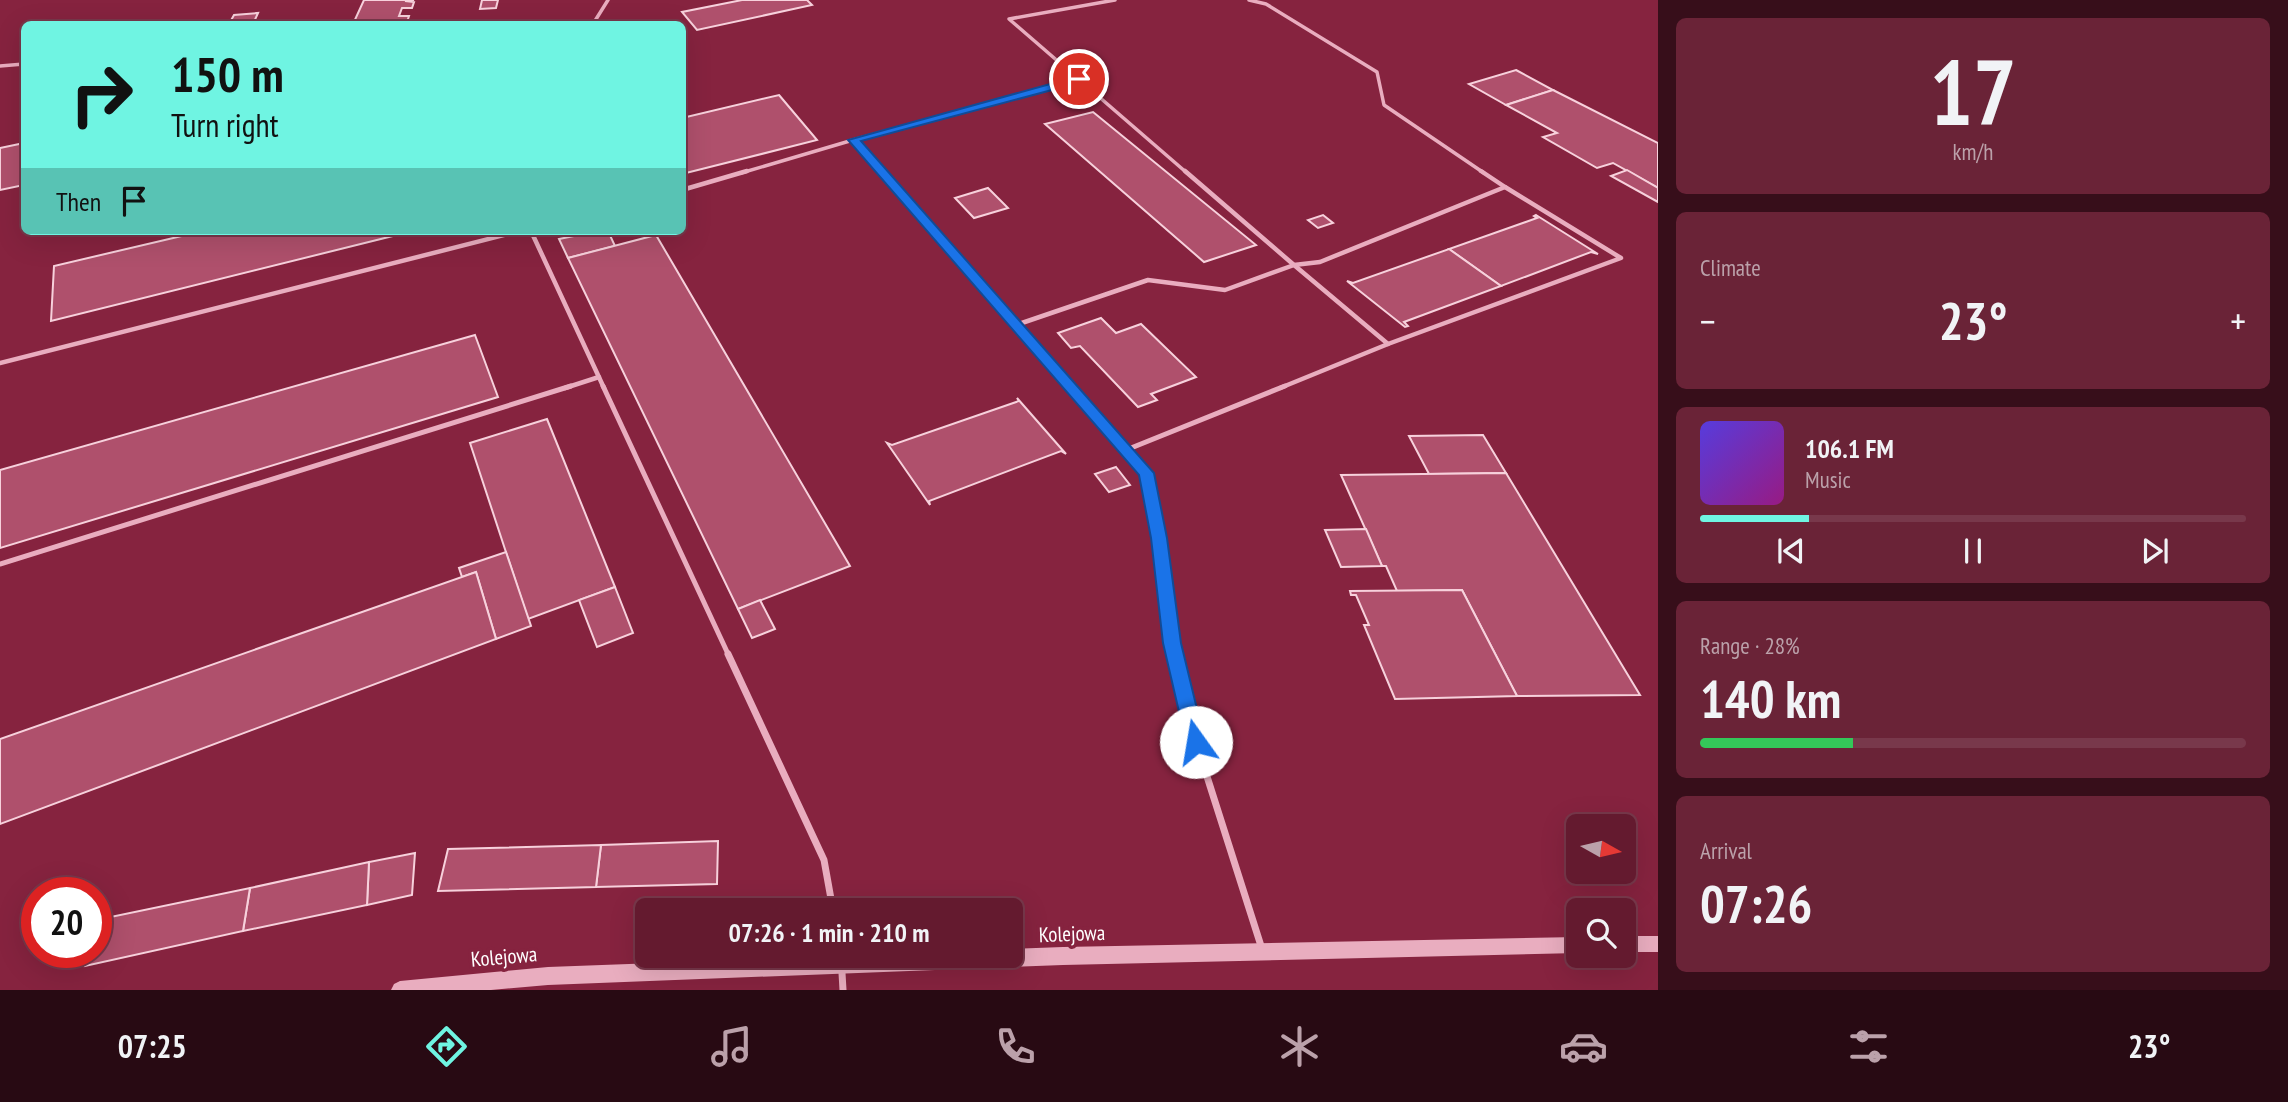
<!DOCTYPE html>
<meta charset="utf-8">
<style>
:root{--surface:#641a2f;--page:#6a2337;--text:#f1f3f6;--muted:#bba1aa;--line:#78384b;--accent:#6ff4e2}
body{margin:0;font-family:"PT Sans Narrow",sans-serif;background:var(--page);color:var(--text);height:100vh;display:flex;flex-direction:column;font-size:26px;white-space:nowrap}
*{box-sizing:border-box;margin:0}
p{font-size:23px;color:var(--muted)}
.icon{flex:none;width:38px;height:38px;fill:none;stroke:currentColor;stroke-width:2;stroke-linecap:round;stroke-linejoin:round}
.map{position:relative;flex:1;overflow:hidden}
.sheet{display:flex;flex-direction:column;gap:18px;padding:18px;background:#370e1a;width:630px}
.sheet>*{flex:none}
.top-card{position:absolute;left:21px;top:21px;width:665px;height:214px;border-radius:10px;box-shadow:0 7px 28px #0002,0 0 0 2px var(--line);background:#6ff4e2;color:#111;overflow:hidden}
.needle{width:46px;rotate:98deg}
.controls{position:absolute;left:1566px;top:814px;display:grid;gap:14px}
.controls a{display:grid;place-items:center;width:70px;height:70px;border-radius:10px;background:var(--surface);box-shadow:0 7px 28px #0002,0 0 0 2px var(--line);font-size:35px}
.speed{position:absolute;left:21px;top:877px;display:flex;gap:14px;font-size:35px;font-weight:700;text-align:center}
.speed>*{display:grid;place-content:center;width:91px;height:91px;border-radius:50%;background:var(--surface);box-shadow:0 7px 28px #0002,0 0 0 2px var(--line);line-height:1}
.speed .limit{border:10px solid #d22;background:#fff;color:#111}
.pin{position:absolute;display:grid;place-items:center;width:60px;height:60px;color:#fff;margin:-30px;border:4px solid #fff;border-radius:50%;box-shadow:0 2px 7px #0007}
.me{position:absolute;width:77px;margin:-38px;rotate:347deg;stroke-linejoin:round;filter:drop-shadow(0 0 5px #0008)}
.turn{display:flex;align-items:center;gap:24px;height:147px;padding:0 35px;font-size:32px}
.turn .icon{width:91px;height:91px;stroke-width:2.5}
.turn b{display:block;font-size:49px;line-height:60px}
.then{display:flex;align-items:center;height:66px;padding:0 35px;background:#0003;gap:14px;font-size:26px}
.big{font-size:52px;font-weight:700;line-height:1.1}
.sheet .tile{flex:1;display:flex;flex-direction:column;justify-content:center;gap:10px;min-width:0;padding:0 24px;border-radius:10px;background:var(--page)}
.sheet .dial{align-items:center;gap:0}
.dial b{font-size:91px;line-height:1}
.song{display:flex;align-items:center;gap:21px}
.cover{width:84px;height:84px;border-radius:10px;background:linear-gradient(135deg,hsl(250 70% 55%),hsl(310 70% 35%))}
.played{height:7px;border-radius:4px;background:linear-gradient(90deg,var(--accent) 20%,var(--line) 20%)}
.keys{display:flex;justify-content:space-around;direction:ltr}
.heat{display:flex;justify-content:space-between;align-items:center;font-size:38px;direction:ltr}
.charge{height:10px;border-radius:5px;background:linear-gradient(90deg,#34c759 28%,var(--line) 0)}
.trip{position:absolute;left:635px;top:898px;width:388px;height:70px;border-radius:10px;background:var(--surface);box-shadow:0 7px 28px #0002,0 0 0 2px var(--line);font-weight:700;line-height:70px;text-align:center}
.dock{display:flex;height:112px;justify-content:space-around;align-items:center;background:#280a13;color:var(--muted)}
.dock .icon{width:49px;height:49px}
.dock .current{color:var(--accent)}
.dock b{font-size:32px;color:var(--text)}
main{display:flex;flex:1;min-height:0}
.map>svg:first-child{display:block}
.building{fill:#af506c;stroke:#f7d1dc;stroke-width:2}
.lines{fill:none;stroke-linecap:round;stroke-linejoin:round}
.service-far3{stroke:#e9adbf;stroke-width:3.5}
.service-far2{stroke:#e9adbf;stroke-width:4.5}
.service-far1{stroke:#e9adbf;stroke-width:5}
.service{stroke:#e9adbf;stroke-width:7}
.tertiary{fill:#e9adbf;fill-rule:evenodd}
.route{fill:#1a73e8;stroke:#114b97;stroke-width:2}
.labels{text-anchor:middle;stroke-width:7;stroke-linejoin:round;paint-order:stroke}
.near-street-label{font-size:21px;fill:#fff;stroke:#86233f}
</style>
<main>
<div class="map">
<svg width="1658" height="990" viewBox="0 0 1658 990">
<rect width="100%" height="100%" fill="#86233f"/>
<g class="building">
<path d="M364,0H414L405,1L414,2L412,8H402L399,16H409L407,22L396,24H353Z"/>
<path d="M482,0H498L496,8L480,9Z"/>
<path d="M742,0H807L812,5L697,30L682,12Z"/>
<path d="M258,13L253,24H229L234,15Z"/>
<path d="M1516,70L1553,90L1506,105L1469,84Z"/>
<path d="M1553,90L1658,143V188L1613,163L1597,168L1543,137L1557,133L1506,105Z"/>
<path d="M779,95L817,140L682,174V118Z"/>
<path d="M1093,112L1256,245L1204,262L1045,124Z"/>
<path d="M24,143V185L0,190V148Z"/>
<path d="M1627,170L1658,188V202L1611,176Z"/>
<path d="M988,188L1008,208L974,218L955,198Z"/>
<path d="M1323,215L1333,223L1318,228L1308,220Z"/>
<path d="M1536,215L1598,254L1591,252L1501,286L1449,249L1537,218L1534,216Z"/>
<path d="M203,231H413L51,321L54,266Z"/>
<path d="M572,231H608L615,246L568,258L559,239L574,236Z"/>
<path d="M656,235L850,566L738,609L568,258Z"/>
<path d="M1449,249L1501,286L1404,322L1408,326L1405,327L1347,281L1353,283Z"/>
<path d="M1101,318L1116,333L1141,324L1196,377L1151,394L1157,400L1138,407L1080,346L1071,348L1058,333Z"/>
<path d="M475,335L498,397L0,548V470Z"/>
<path d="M1017,398L1066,454L1061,451L929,501L930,505L887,443L892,445L1019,401Z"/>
<path d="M547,419L615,587L528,619L470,443Z"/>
<path d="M1483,435L1506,473L1429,474L1409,436Z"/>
<path d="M1116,467L1130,485L1109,492L1095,474Z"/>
<path d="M1506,473L1640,695L1517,696L1462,590L1397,591L1386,566H1382L1341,475Z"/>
<path d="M1366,529L1382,566L1341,567L1325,530Z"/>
<path d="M506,552L531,626L496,639L476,572L462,577L459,568Z"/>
<path d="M476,572L496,639L0,824V739Z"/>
<path d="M615,587L633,633L597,647L579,600Z"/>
<path d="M1462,590L1517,696L1395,699L1364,625H1369L1356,595H1351L1350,591Z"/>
<path d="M760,600L775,629L752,638L738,609Z"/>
<path d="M718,841L717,884L596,887L601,845Z"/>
<path d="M601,845L596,887L438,891L448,849Z"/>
<path d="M415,853L412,895L367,905L369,862Z"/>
<path d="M369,862L367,905L243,931L250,888Z"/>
<path d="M250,888L243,931L85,966L88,952H96V920Z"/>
</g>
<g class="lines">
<g class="service-far3">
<path d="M1115,0L1009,19L1187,173"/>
<path d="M1249,0L1266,4L1377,72L1384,105L1484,173"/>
<path d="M593,24L608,0"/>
<path d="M0,66L24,64"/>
<path d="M853,140L1079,79"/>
<path d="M741,173L853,140L882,173"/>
</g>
<g class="service-far2">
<path d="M880,171L1071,388"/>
<path d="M1185,171L1294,265L1320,262L1505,187L1481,171"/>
<path d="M682,190L747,171"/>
<path d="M531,231L604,388"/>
<path d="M1016,325L1148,280L1225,290L1294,265L1388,344L1280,388"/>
<path d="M1388,344L1621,258L1505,187"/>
<path d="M0,363L520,231"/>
<path d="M565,388L599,377"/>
</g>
<g class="service-far1">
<path d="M603,386L729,656"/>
<path d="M1069,386L1146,473L1159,538L1175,656"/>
<path d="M1126,450L1285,386"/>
<path d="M0,564L571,386"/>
</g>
<g class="service">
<path d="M728,654L824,860L833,910"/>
<path d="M1175,654L1196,742L1262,949"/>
<path d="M841,956L843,990"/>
</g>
<g class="tertiary">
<rect x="1624" y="936" width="34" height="16"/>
<path d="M1578,937V953L1063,965L548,985L491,990H391L394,984L400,981L548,967L842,956H1012V949L1063,947Z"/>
</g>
</g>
<path class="route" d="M1079,76L1084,79L1082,82L861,141L1154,473L1167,538L1181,643L1205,742L1203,748L1196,751L1189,748L1186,742L1163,643L1151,538L1139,475L848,140Z"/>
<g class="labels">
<g class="near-street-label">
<text transform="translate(1072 934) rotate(-2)" y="7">Kolejowa</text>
<text transform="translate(504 957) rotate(-5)" y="7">Kolejowa</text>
</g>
</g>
</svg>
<div class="controls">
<a><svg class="needle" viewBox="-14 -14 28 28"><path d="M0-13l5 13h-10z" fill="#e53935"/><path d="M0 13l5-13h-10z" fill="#bba1aa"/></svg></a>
<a><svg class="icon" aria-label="search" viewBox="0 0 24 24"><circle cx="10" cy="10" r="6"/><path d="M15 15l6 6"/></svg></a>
</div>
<div class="speed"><div class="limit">20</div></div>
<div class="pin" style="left:1079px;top:79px;background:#d93025"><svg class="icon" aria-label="arrive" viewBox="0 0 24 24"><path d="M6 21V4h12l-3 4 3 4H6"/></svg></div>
<svg class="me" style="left:1196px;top:742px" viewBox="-20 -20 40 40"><circle r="19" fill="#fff"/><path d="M0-13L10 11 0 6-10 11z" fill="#1a73e8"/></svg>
<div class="trip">07:26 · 1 min · 210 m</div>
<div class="top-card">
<div class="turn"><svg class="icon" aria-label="right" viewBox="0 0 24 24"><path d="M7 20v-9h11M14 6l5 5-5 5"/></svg><div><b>150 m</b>Turn right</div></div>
<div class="then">Then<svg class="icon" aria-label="arrive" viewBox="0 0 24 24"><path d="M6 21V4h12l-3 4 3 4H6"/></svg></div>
</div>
</div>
<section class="sheet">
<div class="tile dial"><b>17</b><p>km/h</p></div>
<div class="tile"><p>Climate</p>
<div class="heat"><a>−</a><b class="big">23°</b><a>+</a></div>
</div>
<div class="tile">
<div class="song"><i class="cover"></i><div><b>106.1 FM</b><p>Music</p></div></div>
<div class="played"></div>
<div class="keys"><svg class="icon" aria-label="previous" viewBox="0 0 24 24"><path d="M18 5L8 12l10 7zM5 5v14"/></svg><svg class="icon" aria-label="pause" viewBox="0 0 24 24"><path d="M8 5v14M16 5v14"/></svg><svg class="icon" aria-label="next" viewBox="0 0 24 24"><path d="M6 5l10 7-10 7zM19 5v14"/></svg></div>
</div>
<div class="tile"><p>Range · 28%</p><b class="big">140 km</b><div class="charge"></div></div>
<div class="tile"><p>Arrival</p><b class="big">07:26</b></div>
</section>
</main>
<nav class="dock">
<b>07:25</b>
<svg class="icon current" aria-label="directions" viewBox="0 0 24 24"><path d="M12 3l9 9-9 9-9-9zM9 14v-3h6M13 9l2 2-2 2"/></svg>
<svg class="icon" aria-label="music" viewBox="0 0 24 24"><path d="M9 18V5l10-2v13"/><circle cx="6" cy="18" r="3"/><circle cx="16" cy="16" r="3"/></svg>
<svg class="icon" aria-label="phone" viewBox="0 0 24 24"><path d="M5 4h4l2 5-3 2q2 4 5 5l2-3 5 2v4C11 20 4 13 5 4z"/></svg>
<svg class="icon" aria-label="climate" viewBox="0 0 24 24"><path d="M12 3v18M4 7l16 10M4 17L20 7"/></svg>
<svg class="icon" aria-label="car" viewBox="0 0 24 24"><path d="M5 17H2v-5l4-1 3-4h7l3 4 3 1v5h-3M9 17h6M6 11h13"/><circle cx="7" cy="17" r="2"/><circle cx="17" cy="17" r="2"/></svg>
<svg class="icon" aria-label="filters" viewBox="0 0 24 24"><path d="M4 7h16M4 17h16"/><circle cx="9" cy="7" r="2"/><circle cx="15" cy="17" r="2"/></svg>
<b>23°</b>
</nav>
